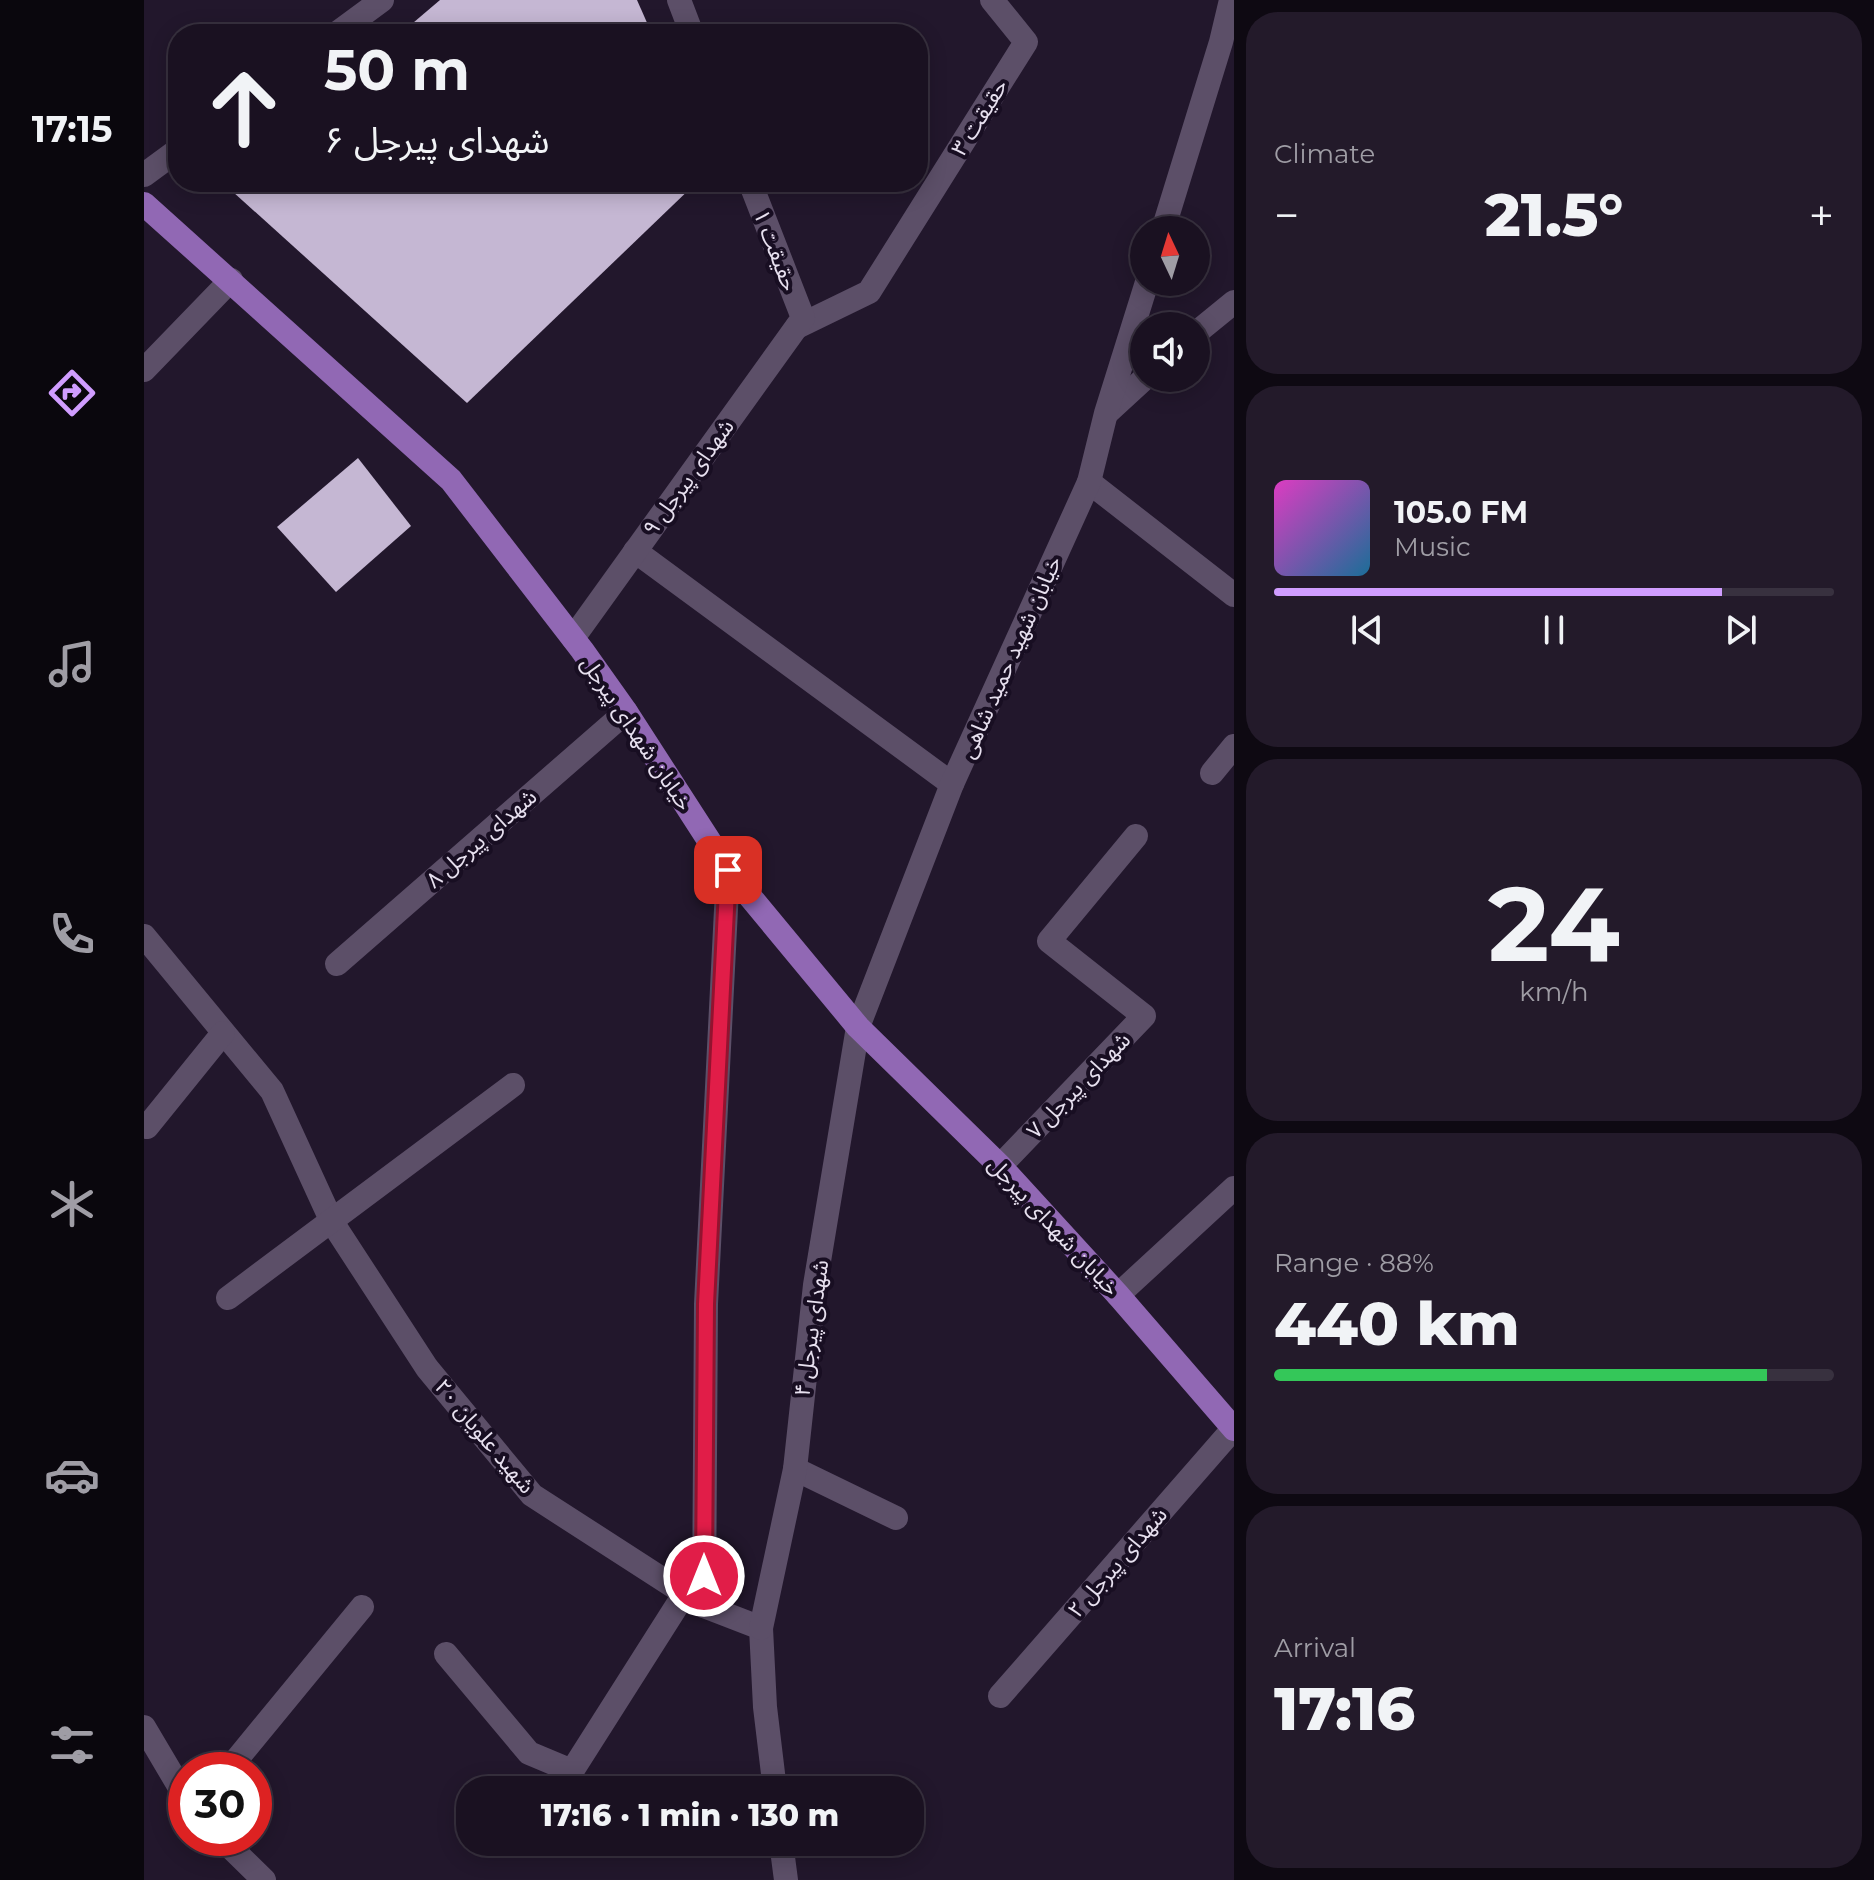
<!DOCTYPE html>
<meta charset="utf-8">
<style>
:root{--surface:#1a1121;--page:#231a2a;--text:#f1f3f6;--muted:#9f9da5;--line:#38313f;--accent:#d09dff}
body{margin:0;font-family:Montserrat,"Noto Sans Arabic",sans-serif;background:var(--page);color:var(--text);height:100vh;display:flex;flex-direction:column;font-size:30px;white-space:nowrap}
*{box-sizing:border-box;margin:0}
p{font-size:26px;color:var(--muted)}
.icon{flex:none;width:44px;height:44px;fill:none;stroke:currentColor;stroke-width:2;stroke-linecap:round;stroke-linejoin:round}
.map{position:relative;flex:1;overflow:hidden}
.sheet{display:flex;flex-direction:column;gap:12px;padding:12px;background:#0e0912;width:640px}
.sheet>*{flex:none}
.banner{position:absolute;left:24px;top:24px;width:760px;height:168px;border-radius:32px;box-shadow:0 4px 20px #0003,0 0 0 2px var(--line);background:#1a1121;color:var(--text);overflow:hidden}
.needle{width:52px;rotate:356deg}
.fabs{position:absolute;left:986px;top:216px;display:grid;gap:16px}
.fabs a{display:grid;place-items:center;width:80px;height:80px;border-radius:50%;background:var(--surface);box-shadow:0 4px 20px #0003,0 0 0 2px var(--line);font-size:40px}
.speed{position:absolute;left:24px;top:1752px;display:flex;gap:16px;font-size:40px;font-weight:700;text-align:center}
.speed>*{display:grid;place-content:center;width:104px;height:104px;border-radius:50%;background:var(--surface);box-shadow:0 4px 20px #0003,0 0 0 2px var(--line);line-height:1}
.speed .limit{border:12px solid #d22;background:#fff;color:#111}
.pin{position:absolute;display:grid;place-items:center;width:68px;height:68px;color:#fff;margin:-34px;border-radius:16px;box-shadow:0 4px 12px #0006}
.me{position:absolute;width:88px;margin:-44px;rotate:0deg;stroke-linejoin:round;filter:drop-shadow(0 0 6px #0008)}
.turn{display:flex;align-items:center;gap:28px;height:168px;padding:0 24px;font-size:36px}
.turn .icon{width:104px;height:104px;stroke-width:2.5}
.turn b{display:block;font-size:56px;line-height:68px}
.big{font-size:60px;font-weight:800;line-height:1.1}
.sheet .tile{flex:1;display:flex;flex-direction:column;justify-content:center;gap:12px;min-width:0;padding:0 28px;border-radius:32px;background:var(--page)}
.sheet .dial{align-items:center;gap:0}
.dial b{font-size:104px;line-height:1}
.song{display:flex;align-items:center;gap:24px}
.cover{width:96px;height:96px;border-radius:12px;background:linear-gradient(135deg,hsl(310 70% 55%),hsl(200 70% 35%))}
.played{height:8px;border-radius:4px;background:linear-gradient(90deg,var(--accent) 80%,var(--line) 80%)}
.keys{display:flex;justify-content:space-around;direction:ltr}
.heat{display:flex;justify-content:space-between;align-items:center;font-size:44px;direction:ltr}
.charge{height:12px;border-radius:6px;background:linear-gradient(90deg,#34c759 88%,var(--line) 0)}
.trip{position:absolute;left:312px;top:1776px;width:468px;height:80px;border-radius:32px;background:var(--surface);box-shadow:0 4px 20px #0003,0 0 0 2px var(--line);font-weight:800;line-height:80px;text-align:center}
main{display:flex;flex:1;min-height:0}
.dock{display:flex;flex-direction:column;width:144px;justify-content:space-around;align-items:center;background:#0a070d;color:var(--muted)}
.dock .icon{width:56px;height:56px}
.dock .active{color:var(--accent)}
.dock b{font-size:36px;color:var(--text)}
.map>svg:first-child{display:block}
.building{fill:#c5b7d3}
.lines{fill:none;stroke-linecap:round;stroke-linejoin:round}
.minor{stroke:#5c4f68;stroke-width:24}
.major{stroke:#9168b4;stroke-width:24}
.route-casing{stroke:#92132f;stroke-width:20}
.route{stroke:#e11d48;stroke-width:14}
.labels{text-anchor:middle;stroke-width:8;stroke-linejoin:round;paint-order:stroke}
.street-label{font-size:22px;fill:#e7e0ef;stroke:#180e22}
</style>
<main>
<nav class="dock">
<b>17:15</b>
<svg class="icon active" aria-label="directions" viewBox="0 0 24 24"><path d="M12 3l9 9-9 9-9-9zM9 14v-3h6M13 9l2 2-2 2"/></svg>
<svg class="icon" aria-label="music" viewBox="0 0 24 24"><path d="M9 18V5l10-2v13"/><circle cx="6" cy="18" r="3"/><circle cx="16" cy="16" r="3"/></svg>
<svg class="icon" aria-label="phone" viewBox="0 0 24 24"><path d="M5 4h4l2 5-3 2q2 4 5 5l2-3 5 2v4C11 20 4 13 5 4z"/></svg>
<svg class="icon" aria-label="climate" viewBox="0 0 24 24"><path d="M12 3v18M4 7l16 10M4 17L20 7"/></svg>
<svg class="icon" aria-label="car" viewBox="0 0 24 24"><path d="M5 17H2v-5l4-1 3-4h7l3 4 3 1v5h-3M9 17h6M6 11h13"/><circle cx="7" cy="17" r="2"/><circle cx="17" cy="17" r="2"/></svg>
<svg class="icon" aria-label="filters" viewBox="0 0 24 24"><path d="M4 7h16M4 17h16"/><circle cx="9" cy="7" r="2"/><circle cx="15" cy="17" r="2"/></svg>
</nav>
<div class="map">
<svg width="1090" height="1880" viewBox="0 0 1090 1880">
<rect width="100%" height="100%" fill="#22172c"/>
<g class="building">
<path d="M296,0H493L508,34H256Z"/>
<path d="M78,182H553L323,403Z"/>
<path d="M214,458L267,526L192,592L133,527Z"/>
</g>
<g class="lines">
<g class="minor">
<path d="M535,0L548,34"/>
<path d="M192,34L238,0"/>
<path d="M0,175L34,150"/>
<path d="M1019,230L1077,42L1087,0"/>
<path d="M653,327L725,292L882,42L848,0"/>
<path d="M1052,333L1090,302"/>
<path d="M0,370L87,280"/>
<path d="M964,412L1001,378"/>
<path d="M945,482L1090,595"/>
<path d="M491,551L808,784"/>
<path d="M429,638L659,318L606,182"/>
<path d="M1068,773L1090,746"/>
<path d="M0,936L128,1091L188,1222L283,1368L388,1495L560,1606L617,1628L621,1707L631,1790"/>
<path d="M193,964L482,712"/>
<path d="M3,1127L79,1033"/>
<path d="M856,1166L1000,1016L905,941L992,836"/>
<path d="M974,1295L1090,1188"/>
<path d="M84,1298L369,1085"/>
<path d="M651,1469L752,1518"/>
<path d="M560,1606L562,1304L584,870"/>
<path d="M617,1628L651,1469L671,1285L714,1027L808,784L945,482L962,413L1003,282"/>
<path d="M302,1654L385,1753L428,1771L541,1593"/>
<path d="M856,1696L1090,1428"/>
<path d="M0,1727L42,1798"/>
<path d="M84,1770L218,1607"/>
<path d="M77,1838L120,1880"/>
<path d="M637,1842L642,1880"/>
</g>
<path class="major" d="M0,204L307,480L438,650L482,712L584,870L714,1027L856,1166L974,1295L1090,1429"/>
</g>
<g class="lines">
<g class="route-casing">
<path id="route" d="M560,1576L562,1304L584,870"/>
</g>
<use href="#route" class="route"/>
</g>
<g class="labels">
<g class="street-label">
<text transform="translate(835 117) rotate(-58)" y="8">حقیقت ۳</text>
<text transform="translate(632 250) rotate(69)" y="8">حقیقت ۱</text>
<text transform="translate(544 477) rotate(-54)" y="8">شهدای پیرجل ۹</text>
<text transform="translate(866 657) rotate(-66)" y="8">خیابان شهید حمید شاهی</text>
<text transform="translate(493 733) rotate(56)" y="8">خیابان شهدای پیرجل</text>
<text transform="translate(337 838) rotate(-41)" y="8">شهدای پیرجل ۸</text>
<text transform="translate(934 1085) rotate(-46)" y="8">شهدای پیرجل ۷</text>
<text transform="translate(910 1226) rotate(47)" y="8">خیابان شهدای پیرجل</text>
<text transform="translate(667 1328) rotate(-82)" y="8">شهدای پیرجل ۴</text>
<text transform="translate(341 1436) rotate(50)" y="8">شهید علویان ۲۰</text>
<text transform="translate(973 1562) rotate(-49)" y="8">شهدای پیرجل ۲</text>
</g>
</g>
</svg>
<div class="fabs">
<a><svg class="needle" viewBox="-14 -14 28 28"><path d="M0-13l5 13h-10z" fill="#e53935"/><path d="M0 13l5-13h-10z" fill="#9f9da5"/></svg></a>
<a><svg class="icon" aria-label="sound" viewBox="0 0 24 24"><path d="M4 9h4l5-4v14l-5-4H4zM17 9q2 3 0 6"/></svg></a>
</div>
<div class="speed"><div class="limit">30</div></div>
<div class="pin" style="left:584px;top:870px;background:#d93025"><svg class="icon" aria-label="arrive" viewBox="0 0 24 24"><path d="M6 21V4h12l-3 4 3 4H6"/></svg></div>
<svg class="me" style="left:560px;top:1576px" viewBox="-20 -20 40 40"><circle r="17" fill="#e11d48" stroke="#fff" stroke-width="3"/><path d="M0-11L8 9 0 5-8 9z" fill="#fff"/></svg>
<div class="trip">17:16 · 1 min · 130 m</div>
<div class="banner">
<div class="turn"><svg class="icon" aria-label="ahead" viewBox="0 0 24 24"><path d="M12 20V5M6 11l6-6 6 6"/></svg><div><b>50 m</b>شهدای پیرجل ۶</div></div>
</div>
</div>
<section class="sheet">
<div class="tile"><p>Climate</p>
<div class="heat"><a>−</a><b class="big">21.5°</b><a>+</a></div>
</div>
<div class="tile">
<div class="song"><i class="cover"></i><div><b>105.0 FM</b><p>Music</p></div></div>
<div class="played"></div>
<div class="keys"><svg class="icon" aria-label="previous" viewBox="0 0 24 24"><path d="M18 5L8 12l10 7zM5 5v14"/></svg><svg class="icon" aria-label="pause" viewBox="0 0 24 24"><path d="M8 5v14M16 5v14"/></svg><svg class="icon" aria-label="next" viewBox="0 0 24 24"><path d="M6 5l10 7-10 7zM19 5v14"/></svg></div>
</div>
<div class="tile dial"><b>24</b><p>km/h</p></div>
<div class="tile"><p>Range · 88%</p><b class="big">440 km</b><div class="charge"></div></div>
<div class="tile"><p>Arrival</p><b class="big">17:16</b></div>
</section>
</main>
